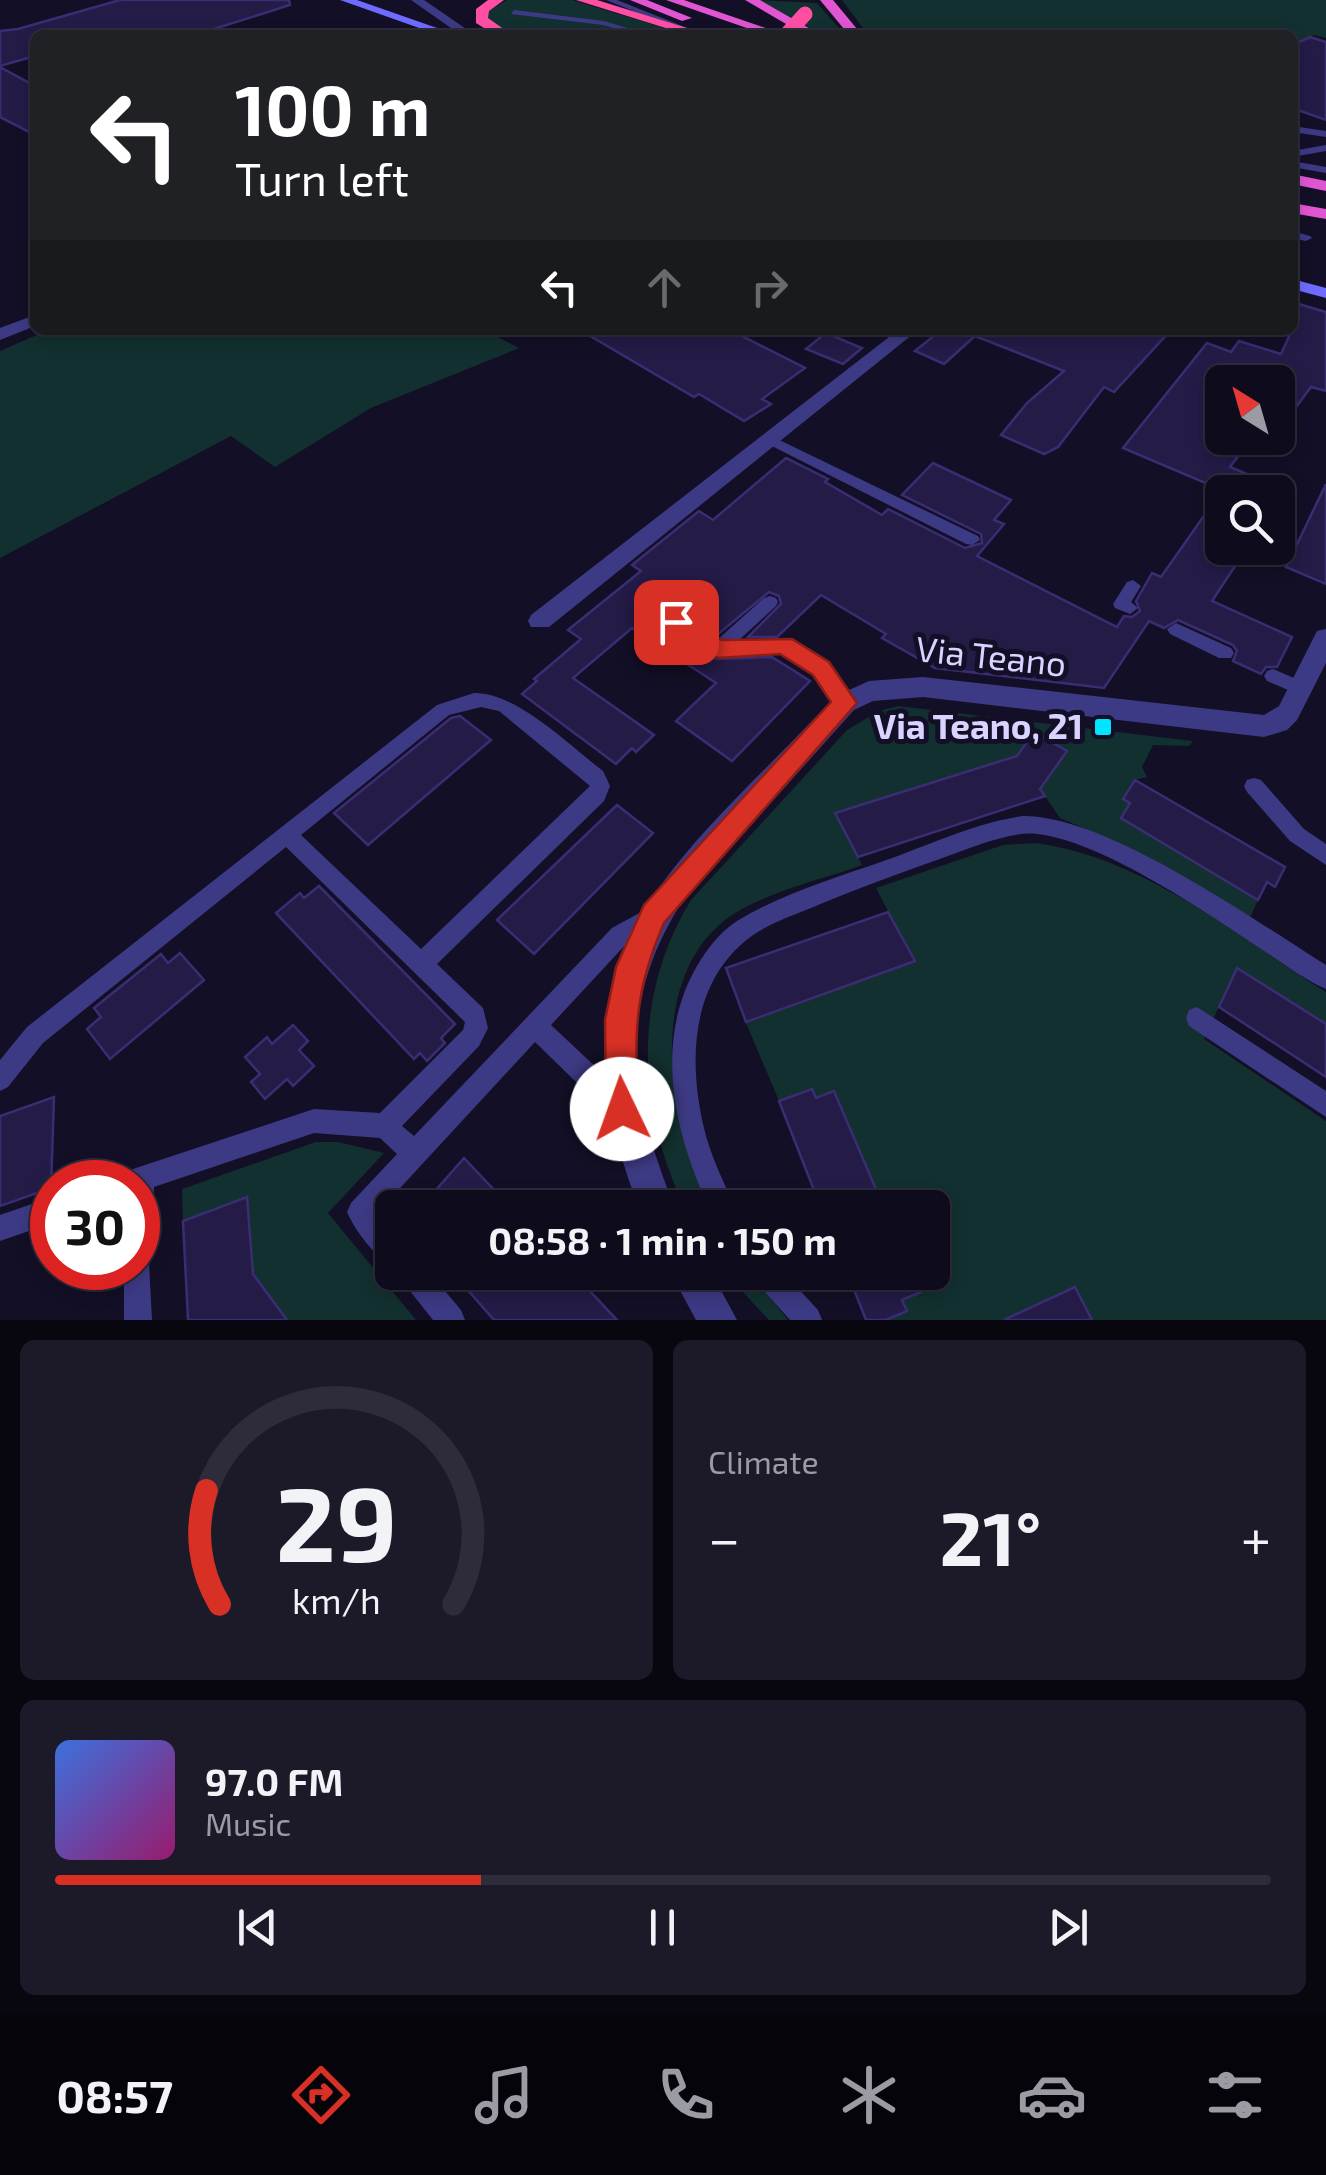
<!DOCTYPE html>
<meta charset="utf-8">
<style>
:root{--surface:#0e0b1c;--page:#1c1929;--text:#f1f3f6;--muted:#9b9ba3;--line:#2e2b3b;--accent:#d93025}
body{margin:0;font-family:"Exo 2",sans-serif;background:var(--page);color:var(--text);height:100vh;display:flex;flex-direction:column;font-size:38px;white-space:nowrap}
*{box-sizing:border-box;margin:0}
p{font-size:32px;color:var(--muted)}
.icon{flex:none;width:55px;height:55px;fill:none;stroke:currentColor;stroke-width:2;stroke-linecap:round;stroke-linejoin:round}
.map{position:relative;height:1320px;overflow:hidden}
.sheet{display:flex;flex-direction:column;gap:20px;padding:20px;background:#08060f;flex:1}
.sheet>*{flex:none}
.guide{position:absolute;left:30px;top:30px;width:1268px;height:305px;border-radius:15px;box-shadow:0 5px 15px #0003,0 0 0 2px var(--line);background:#202124;color:#fff;overflow:hidden}
.needle{width:65px;rotate:323deg}
.controls{position:absolute;left:1205px;top:365px;display:grid;gap:20px}
.controls a{display:grid;place-items:center;width:90px;height:90px;border-radius:15px;background:var(--surface);box-shadow:0 5px 15px #0003,0 0 0 2px var(--line);font-size:50px}
.speed{position:absolute;left:30px;top:1160px;display:flex;gap:20px;font-size:50px;font-weight:700;text-align:center}
.speed>*{display:grid;place-content:center;width:130px;height:130px;border-radius:50%;background:var(--surface);box-shadow:0 5px 15px #0003,0 0 0 2px var(--line);line-height:1}
.speed .limit{border:15px solid #d22;background:#fff;color:#111}
.pin{position:absolute;display:grid;place-items:center;width:85px;height:85px;color:#fff;margin:-42px;border-radius:20px;box-shadow:0 5px 15px #0006}
.me{position:absolute;width:110px;margin:-55px;rotate:357deg;stroke-linejoin:round;filter:drop-shadow(0 0 8px #0008)}
.turn{display:flex;align-items:center;gap:35px;height:210px;padding:0 40px;font-size:45px}
.turn .icon{width:130px;height:130px;stroke-width:2.5}
.turn b{display:block;font-size:70px;line-height:85px}
.lanes{display:flex;align-items:center;height:95px;padding:0 40px;background:#0003;justify-content:center;gap:50px;direction:ltr}
.lanes .off{opacity:.35}
.big{font-size:75px;font-weight:700;line-height:1.1}
.sheet .tile{flex:1;display:flex;flex-direction:column;justify-content:center;gap:15px;min-width:0;padding:0 35px;border-radius:15px;background:var(--page)}
.sheet .dial{align-items:center;gap:0}
.dial svg{height:260px;overflow:visible;fill:none;stroke:var(--line);stroke-width:7;stroke-linecap:round;text-anchor:middle}
.dial text{fill:var(--text);stroke:none}
.song{display:flex;align-items:center;gap:30px}
.cover{width:120px;height:120px;border-radius:15px;background:linear-gradient(135deg,hsl(220 70% 55%),hsl(320 70% 35%))}
.played{height:10px;border-radius:5px;background:linear-gradient(90deg,var(--accent) 35%,var(--line) 35%)}
.keys{display:flex;justify-content:space-around;direction:ltr}
.heat{display:flex;justify-content:space-between;align-items:center;font-size:55px;direction:ltr}
.sheet .tiles{flex:1;display:grid;gap:20px;grid-template-columns:1fr 1fr}
.tile:last-child{grid-column:span 2}
.trip{position:absolute;left:375px;top:1190px;width:575px;height:100px;border-radius:15px;background:var(--surface);box-shadow:0 5px 15px #0003,0 0 0 2px var(--line);font-weight:700;line-height:100px;text-align:center}
.tabs{display:flex;height:160px;justify-content:space-around;align-items:center;background:#06040b;color:var(--muted)}
.tabs .icon{width:70px;height:70px}
.tabs .on{color:var(--accent)}
.tabs b{font-size:45px;color:var(--text)}
.map>svg:first-child{display:block}
.green{fill:#12302f}
.building{fill:#241b47;stroke:#3b2d73;stroke-width:2.5}
.lines{fill:none;stroke-linecap:round;stroke-linejoin:round}
.service{fill:#3d3a85;fill-rule:evenodd}
.minor{fill:#3d3a85;fill-rule:evenodd}
.tertiary{fill:#3d3a85;fill-rule:evenodd}
.secondary{fill:#6f6bff;fill-rule:evenodd}
.trunk{fill:#e055d1;fill-rule:evenodd}
.motorway{fill:#ff4fa3;fill-rule:evenodd}
.motorway-bridge{stroke:#ff4fa3;stroke-width:15}
.route{fill:#d93025;stroke:#8d1f18;stroke-width:2.5}
.poi-dot{fill:#00e5ff;stroke:#130f26;stroke-width:4}
.labels{text-anchor:middle;stroke-width:10;stroke-linejoin:round;paint-order:stroke}
.street-label{font-size:35px;fill:#d9d4ff;stroke:#130f26}
.poi-label{font-size:35px;font-weight:bold;fill:#d9d4ff;stroke:#130f26;text-anchor:end}
</style>
<div class="map">
<svg width="1326" height="1320" viewBox="0 0 1326 1320">
<rect width="100%" height="100%" fill="#130f26"/>
<g class="green">
<path d="M507,0H572L688,35H503L487,23V12Z"/>
<path d="M759,0L817,3L845,35H823Z"/>
<path d="M842,0H1326V38L1314,35L1293,45L1292,35H958C926,27 900,35 868,35Z"/>
<path d="M48,330H484L519,348L371,408L275,467L231,436L0,558V351Z"/>
<path d="M898,706L1193,741L1189,746L1153,745L1142,767L1147,777L1135,780L1124,798L1130,803L1121,818L1258,900L1249,920L1097,834L1060,818L1040,789L1067,751L1035,732L1017,756L836,813L862,865C821,880 769,891 732,915C643,975 668,1127 710,1207L685,1208C637,1108 632,996 691,900L847,730L879,711Z"/>
<path d="M1036,843C1145,858 1235,935 1326,992V1024L1237,968L1204,1039L1326,1121V1320H1092L1075,1287L1004,1320H886L907,1311L902,1300L921,1292L912,1273L932,1272V1208L884,1207L834,1091L816,1098L812,1089L779,1101L746,1023L914,962L876,888L1003,845Z"/>
<path d="M316,1142H338L384,1153L328,1213L416,1320H287L253,1274L247,1198L183,1221L182,1189Z"/>
<path d="M725,1273H750L788,1320H769Z"/>
</g>
<g class="building">
<path d="M120,0H289L290,5L195,35H35V56L0,66V31L18,29Z"/>
<path d="M1310,37L1326,42V120L1292,108V45Z"/>
<path d="M0,67L35,86V135L0,117Z"/>
<path d="M1292,302L1326,312V391L1311,387L1278,431V382H1222V438L1245,447L1230,467L1290,492L1222,490V548H1247L1212,601L1292,637L1277,667H1266L1261,674L1233,661L1237,651L1233,645L1178,620L1164,628L1149,621L1104,688L935,668L882,638L886,634L821,595L777,637H748L781,604L779,596L769,592L717,635L682,613L668,614L665,621L668,630L716,659L772,657L810,681L732,761L676,721L716,683L632,628L573,678L654,735L636,752L632,748L616,764L522,694L537,681L534,679L581,639L568,630L641,571L632,565L699,511L713,520L786,458L828,479L825,482L882,515L888,509L965,548L982,543L981,534L902,495L933,463L1011,500L994,520L1004,524L977,556L1117,627L1124,616L1132,617L1140,611L1136,601L1152,573L1161,577L1222,490L1123,448L1207,343L1231,352L1239,341L1281,354L1292,330Z"/>
<path d="M580,330H730L805,368L762,399L771,404L744,421L699,394L694,397Z"/>
<path d="M941,330H1171L1114,392L1104,387L1058,447L1044,454L1001,435L1027,403L1064,371L975,336L944,364L915,351Z"/>
<path d="M826,333L862,348L843,364L806,349Z"/>
<path d="M1326,484V584L1286,567Z"/>
<path d="M460,716L491,740L368,845L334,813L451,718Z"/>
<path d="M1034,732L1067,751L1040,789L1045,796L858,857L835,813L1017,756Z"/>
<path d="M1135,780L1285,867L1275,887L1267,882L1258,900L1121,818L1130,803L1123,799Z"/>
<path d="M617,805L653,833L534,954L497,920Z"/>
<path d="M319,886L455,1024L441,1038L445,1043L427,1061L420,1053L414,1059L276,913L300,893L304,898Z"/>
<path d="M888,912L915,961L746,1022L726,968Z"/>
<path d="M180,953L204,980L110,1059L87,1029L101,1017L94,1008L161,954L168,963Z"/>
<path d="M1237,968L1326,1024V1077L1219,1007Z"/>
<path d="M293,1025L308,1041L299,1050L314,1066L293,1086L287,1079L265,1099L251,1082L260,1074L245,1057L267,1037L272,1044Z"/>
<path d="M812,1089L816,1098L834,1091L884,1208H821L779,1101Z"/>
<path d="M54,1097L51,1188L0,1206V1116Z"/>
<path d="M464,1158L511,1208H420Z"/>
<path d="M247,1197L253,1274L287,1320H188L183,1221Z"/>
<path d="M452,1272H572L617,1320H494Z"/>
<path d="M847,1272H912L921,1292L902,1300L907,1311L886,1320H866Z"/>
<path d="M1075,1287L1092,1320H1004Z"/>
</g>
<g class="lines">
<g class="service">
<path d="M606,0H617L700,33L693,35Z"/>
<path d="M514,10L604,21L651,35H638L603,25L511,14Z"/>
<path d="M927,30L951,35H900Z"/>
<path d="M1292,126L1326,131V137L1292,132Z"/>
<path d="M1326,145V151L1292,157V151Z"/>
<path d="M1292,161L1326,167V173L1292,167Z"/>
<path d="M1292,231L1310,236L1312,238L1306,241L1292,238Z"/>
<path d="M769,435L978,536L980,540L972,545L966,544L764,442L762,439Z"/>
<path d="M1133,580L1141,586L1131,602L1138,608L1130,614L1115,608L1113,604L1127,582Z"/>
<path d="M770,596L776,598L778,602L776,606L738,641H790L827,663L851,698L854,703L851,708H839L815,673L781,653L718,656L670,627L668,622L670,617H682L717,640L764,598Z"/>
<path d="M1176,623L1231,648L1234,653L1231,658H1219L1170,634L1167,629Z"/>
<path d="M1273,669L1308,684L1311,689L1308,694L1302,696L1267,681L1264,676L1267,671Z"/>
<path d="M474,693C516,692 570,746 603,771L610,786L604,801L437,964L483,1008L488,1028L479,1046L402,1126L414,1136L612,928L654,905L662,908L665,915L662,922L628,942L551,1025L631,1100L634,1109L631,1118L622,1121L613,1118L535,1042L377,1213L392,1231V1264C374,1257 355,1230 347,1212L351,1203L397,1154L380,1138L314,1133L154,1187L149,1264L152,1320H124V1268H138V1182H118L121,1173L314,1109L380,1113L463,1030L465,1022L286,847L43,1043L8,1087L0,1091V1060L27,1027L437,705ZM481,707L499,711L590,786L421,949L301,835L449,715Z"/>
<path d="M1254,778L1261,780L1304,829L1326,844V865L1290,841L1247,792L1244,786L1247,780Z"/>
<path d="M1023,816C1106,815 1254,920 1326,965V989C1305,980 1286,965 1267,953C1210,915 1103,841 1037,834C1019,832 1001,838 984,843C926,864 867,884 811,908C791,916 766,925 749,938C688,985 688,1068 706,1136C713,1161 725,1184 735,1208H709C674,1132 653,1042 697,966C707,949 720,932 737,921C780,895 831,879 878,863C925,847 974,823 1023,816Z"/>
<path d="M1197,1007L1326,1091V1117L1189,1026L1186,1018L1189,1010Z"/>
<path d="M52,1197V1223L0,1241V1215Z"/>
<path d="M398,1272H429L461,1310L465,1320H433L402,1281Z"/>
<path d="M751,1272H783L818,1310L822,1320H790L755,1281Z"/>
</g>
<g class="minor">
<path d="M898,330H918L549,627H531L528,621L531,615Z"/>
<path d="M1326,629V663L1297,720L1287,730L1264,737L923,697L873,701L854,710L682,902C615,1008 630,1096 675,1208H639C539,949 674,868 836,696L869,681L923,677L1264,715L1279,706L1317,631Z"/>
<path d="M670,1272H711L737,1320H696Z"/>
</g>
<g class="tertiary">
<path d="M411,0H424L475,35H461Z"/>
<path d="M35,315V326L0,340V328Z"/>
</g>
<g class="secondary">
<path d="M340,0H357L457,35H439Z"/>
<path d="M1292,279L1326,288V298L1292,289Z"/>
</g>
<g class="trunk">
<path d="M630,0H647L692,18L682,21Z"/>
<path d="M666,0H684L786,35H767Z"/>
<path d="M745,0H760L821,35H805Z"/>
<path d="M820,0H833L862,35H849Z"/>
<path d="M1292,174L1326,181V191L1292,184Z"/>
<path d="M1292,203L1326,209V219L1292,213Z"/>
</g>
<g class="motorway">
<path d="M488,0H504L489,11L488,18L512,35H495L476,23V9Z"/>
<path d="M576,0H597L703,33L688,35Z"/>
</g>
<path class="motorway-bridge" d="M786,35L805,14"/>
</g>
<path class="route" d="M676,613L722,640L792,639L829,662L857,703L664,923C633,994 635,1034 638,1109L633,1120L622,1125L611,1120L606,1109L605,1020L616,967L644,905L831,702L813,675L780,654L718,658L668,628L665,622Z"/>
<rect class="poi-dot" x="1093" y="717" width="20" height="20" rx="5"/>
<g class="labels">
<g class="street-label">
<text transform="translate(991 657) rotate(6)" y="12">Via Teano</text>
</g>
<g class="poi-label">
<text x="1083" y="739">Via Teano, 21</text>
</g>
</g>
</svg>
<div class="controls">
<a><svg class="needle" viewBox="-14 -14 28 28"><path d="M0-13l5 13h-10z" fill="#e53935"/><path d="M0 13l5-13h-10z" fill="#9b9ba3"/></svg></a>
<a><svg class="icon" aria-label="search" viewBox="0 0 24 24"><circle cx="10" cy="10" r="6"/><path d="M15 15l6 6"/></svg></a>
</div>
<div class="speed"><div class="limit">30</div></div>
<div class="pin" style="left:676px;top:622px;background:#d93025"><svg class="icon" aria-label="arrive" viewBox="0 0 24 24"><path d="M6 21V4h12l-3 4 3 4H6"/></svg></div>
<svg class="me" style="left:622px;top:1109px" viewBox="-20 -20 40 40"><circle r="19" fill="#fff"/><path d="M0-13L10 11 0 6-10 11z" fill="#d93025"/></svg>
<div class="trip">08:58 · 1 min · 150 m</div>
<div class="guide">
<div class="turn"><svg class="icon" aria-label="left" viewBox="0 0 24 24"><path d="M17 20v-9H6M10 6l-5 5 5 5"/></svg><div><b>100 m</b>Turn left</div></div>
<div class="lanes"><svg class="icon" aria-label="left" viewBox="0 0 24 24"><path d="M17 20v-9H6M10 6l-5 5 5 5"/></svg><svg class="icon off" aria-label="ahead" viewBox="0 0 24 24"><path d="M12 20V5M6 11l6-6 6 6"/></svg><svg class="icon off" aria-label="right" viewBox="0 0 24 24"><path d="M7 20v-9h11M14 6l5 5-5 5"/></svg></div>
</div>
</div>
<section class="sheet">
<div class="tiles">
<div class="tile dial"><svg viewBox="0 0 100 80">
<path d="M14 69A42 42 0 1 1 86 69"/>
<path d="M14 69A42 42 0 0 1 10 34" stroke="#d93025"/>
<text x="50" y="56" font-size="32" font-weight="700">29</text>
<text x="50" y="72" font-size="11">km/h</text>
</svg></div>
<div class="tile"><p>Climate</p>
<div class="heat"><a>−</a><b class="big">21°</b><a>+</a></div>
</div>
<div class="tile">
<div class="song"><i class="cover"></i><div><b>97.0 FM</b><p>Music</p></div></div>
<div class="played"></div>
<div class="keys"><svg class="icon" aria-label="previous" viewBox="0 0 24 24"><path d="M18 5L8 12l10 7zM5 5v14"/></svg><svg class="icon" aria-label="pause" viewBox="0 0 24 24"><path d="M8 5v14M16 5v14"/></svg><svg class="icon" aria-label="next" viewBox="0 0 24 24"><path d="M6 5l10 7-10 7zM19 5v14"/></svg></div>
</div>
</div>
</section>
<nav class="tabs">
<b>08:57</b>
<svg class="icon on" aria-label="directions" viewBox="0 0 24 24"><path d="M12 3l9 9-9 9-9-9zM9 14v-3h6M13 9l2 2-2 2"/></svg>
<svg class="icon" aria-label="music" viewBox="0 0 24 24"><path d="M9 18V5l10-2v13"/><circle cx="6" cy="18" r="3"/><circle cx="16" cy="16" r="3"/></svg>
<svg class="icon" aria-label="phone" viewBox="0 0 24 24"><path d="M5 4h4l2 5-3 2q2 4 5 5l2-3 5 2v4C11 20 4 13 5 4z"/></svg>
<svg class="icon" aria-label="climate" viewBox="0 0 24 24"><path d="M12 3v18M4 7l16 10M4 17L20 7"/></svg>
<svg class="icon" aria-label="car" viewBox="0 0 24 24"><path d="M5 17H2v-5l4-1 3-4h7l3 4 3 1v5h-3M9 17h6M6 11h13"/><circle cx="7" cy="17" r="2"/><circle cx="17" cy="17" r="2"/></svg>
<svg class="icon" aria-label="filters" viewBox="0 0 24 24"><path d="M4 7h16M4 17h16"/><circle cx="9" cy="7" r="2"/><circle cx="15" cy="17" r="2"/></svg>
</nav>
